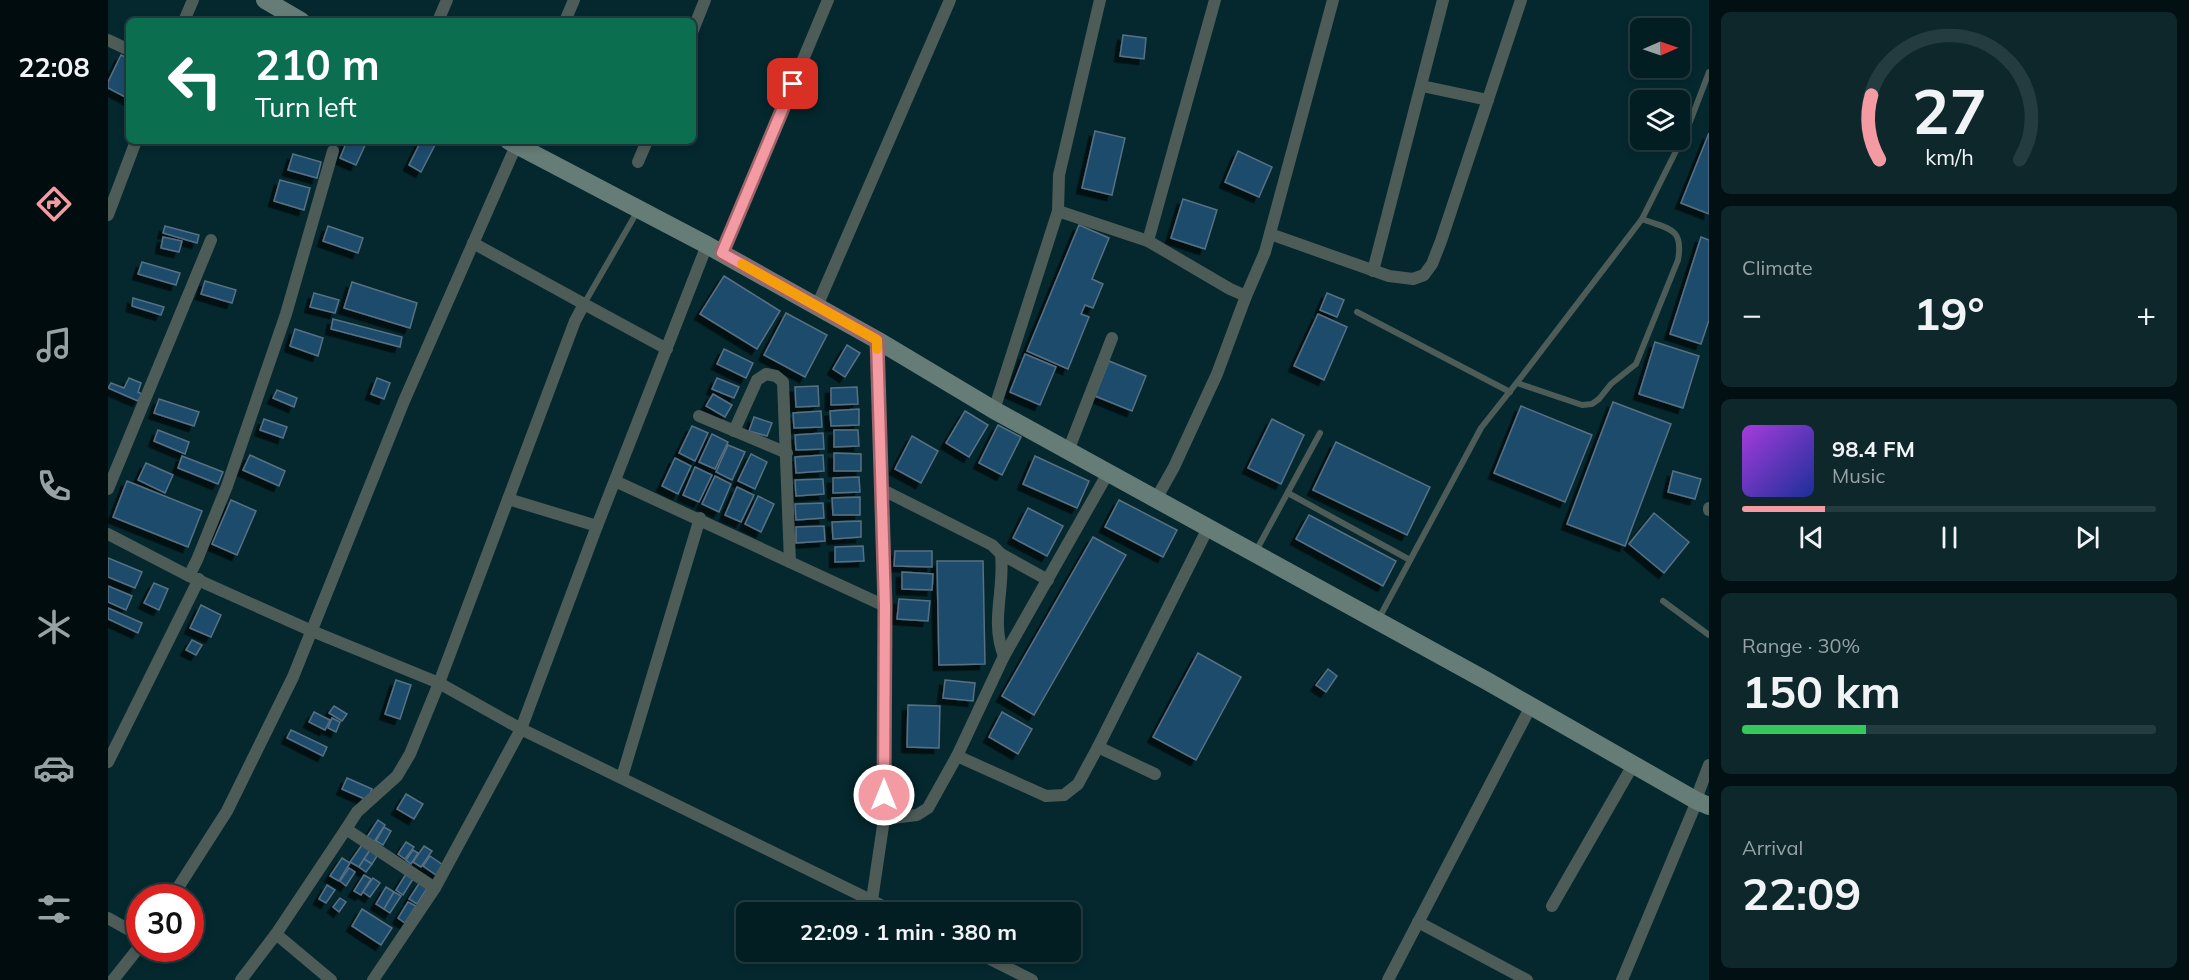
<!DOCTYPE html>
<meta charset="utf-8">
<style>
:root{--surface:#031e22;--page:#0d272a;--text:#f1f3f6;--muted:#97a2a5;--line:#243c40;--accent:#f49aa3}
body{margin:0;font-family:Mulish,sans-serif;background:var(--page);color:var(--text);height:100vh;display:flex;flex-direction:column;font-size:22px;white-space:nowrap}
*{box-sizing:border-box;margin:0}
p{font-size:20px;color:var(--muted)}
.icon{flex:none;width:33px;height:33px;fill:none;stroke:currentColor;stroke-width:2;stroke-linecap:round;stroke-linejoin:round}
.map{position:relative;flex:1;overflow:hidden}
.panel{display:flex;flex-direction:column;gap:12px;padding:12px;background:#021013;width:480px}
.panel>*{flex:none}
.top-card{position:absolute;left:18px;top:18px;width:570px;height:126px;border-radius:9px;box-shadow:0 3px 9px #0003,0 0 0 2px var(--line);background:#0b6e4f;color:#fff;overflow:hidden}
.needle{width:39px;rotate:88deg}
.fabs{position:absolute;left:1522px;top:18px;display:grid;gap:12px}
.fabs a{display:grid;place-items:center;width:60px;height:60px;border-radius:9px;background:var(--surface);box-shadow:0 3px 9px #0003,0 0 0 2px var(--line);font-size:30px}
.speed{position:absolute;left:18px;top:884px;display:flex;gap:12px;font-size:30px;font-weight:700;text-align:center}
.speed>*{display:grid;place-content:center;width:78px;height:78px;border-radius:50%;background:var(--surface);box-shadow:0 3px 9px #0003,0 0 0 2px var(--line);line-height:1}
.speed .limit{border:9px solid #d22;background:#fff;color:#111}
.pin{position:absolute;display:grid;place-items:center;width:51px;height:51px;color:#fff;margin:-26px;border-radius:12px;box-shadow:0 3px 9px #0006}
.me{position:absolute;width:66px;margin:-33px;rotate:0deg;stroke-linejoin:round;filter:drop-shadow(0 0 4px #0008)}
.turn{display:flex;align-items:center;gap:21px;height:126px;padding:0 30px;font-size:27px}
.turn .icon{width:78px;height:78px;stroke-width:2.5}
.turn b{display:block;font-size:42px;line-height:51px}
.big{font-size:45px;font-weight:700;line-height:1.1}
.panel .widget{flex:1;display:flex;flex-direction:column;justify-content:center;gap:9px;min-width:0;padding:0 21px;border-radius:9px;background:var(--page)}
.panel .dial{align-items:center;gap:0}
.dial svg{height:156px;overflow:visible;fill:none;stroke:var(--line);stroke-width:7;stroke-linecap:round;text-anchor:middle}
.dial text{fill:var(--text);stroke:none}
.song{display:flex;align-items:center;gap:18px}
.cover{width:72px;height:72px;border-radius:9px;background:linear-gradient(135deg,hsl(280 70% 55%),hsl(230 70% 35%))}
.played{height:6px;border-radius:3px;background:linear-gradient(90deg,var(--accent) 20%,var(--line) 20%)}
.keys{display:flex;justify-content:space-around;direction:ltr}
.heat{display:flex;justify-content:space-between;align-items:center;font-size:33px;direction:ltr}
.charge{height:9px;border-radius:4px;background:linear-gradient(90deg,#34c759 30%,var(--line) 0)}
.trip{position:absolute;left:628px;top:902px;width:345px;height:60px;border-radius:9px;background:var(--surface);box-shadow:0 3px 9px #0003,0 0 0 2px var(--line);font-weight:700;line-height:60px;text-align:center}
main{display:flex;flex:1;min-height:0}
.menu{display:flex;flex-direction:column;width:108px;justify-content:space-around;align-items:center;background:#010c0e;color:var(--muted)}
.menu .icon{width:42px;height:42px}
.menu .current{color:var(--accent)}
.menu b{font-size:27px;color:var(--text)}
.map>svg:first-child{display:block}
.building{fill:#1c4b6c;stroke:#587083;stroke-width:1.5;filter:url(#shadow)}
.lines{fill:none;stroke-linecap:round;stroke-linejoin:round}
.lane{stroke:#4e5c58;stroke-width:6}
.street{stroke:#4e5c58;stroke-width:12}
.secondary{stroke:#667c76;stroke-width:18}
.route-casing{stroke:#9f646a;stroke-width:15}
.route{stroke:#f49aa3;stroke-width:10}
.slow{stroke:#f59e0b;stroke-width:10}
</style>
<main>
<nav class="menu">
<b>22:08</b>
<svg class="icon current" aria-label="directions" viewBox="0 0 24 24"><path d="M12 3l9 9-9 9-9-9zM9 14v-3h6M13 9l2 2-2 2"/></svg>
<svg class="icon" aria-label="music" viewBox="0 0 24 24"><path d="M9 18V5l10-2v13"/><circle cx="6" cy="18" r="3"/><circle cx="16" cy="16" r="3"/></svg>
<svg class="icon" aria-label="phone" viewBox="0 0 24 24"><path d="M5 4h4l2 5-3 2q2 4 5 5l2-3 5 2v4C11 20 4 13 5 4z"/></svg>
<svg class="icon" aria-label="climate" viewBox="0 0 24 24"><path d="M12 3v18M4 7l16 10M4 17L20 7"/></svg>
<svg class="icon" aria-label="car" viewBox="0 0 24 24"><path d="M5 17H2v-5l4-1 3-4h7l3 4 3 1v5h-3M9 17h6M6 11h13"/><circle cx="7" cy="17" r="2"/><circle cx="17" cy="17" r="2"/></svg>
<svg class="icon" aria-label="filters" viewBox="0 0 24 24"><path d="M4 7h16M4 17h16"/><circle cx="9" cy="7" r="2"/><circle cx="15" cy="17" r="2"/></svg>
</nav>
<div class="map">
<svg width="1601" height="980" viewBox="0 0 1601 980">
<defs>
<filter id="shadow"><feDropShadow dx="-5.5" dy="5.5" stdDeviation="0" flood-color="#0009"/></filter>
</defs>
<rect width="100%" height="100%" fill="#04282e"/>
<g class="building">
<path d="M1015,35L1038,38L1036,59L1012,56Z"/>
<path d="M13,55L21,59V99L0,88V82Z"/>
<path d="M987,131L1017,138L1004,195L974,188Z"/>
<path d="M1601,133V214L1573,203Z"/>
<path d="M239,141H259L248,165L232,158Z"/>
<path d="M313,141H329L313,172L301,165Z"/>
<path d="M1130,151L1164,167L1151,197L1117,182Z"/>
<path d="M185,154L213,162L209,178L180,170Z"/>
<path d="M172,180L202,188L196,210L166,201Z"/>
<path d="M1075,199L1109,210L1097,249L1063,238Z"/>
<path d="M971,225L1001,238L984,279L995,284L985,308L977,305L973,314L981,317L960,369L919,351Z"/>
<path d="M57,226L91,235L89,243L55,233Z"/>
<path d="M220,226L255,238L250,253L215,241Z"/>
<path d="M55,237L74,241L71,252L53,248Z"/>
<path d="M1593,237L1601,240V320L1593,344L1562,334Z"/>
<path d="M34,262L72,273L68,285L30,274Z"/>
<path d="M616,276L672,311L649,349L592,314Z"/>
<path d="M97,281L128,290L124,303L93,294Z"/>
<path d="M244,282L309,303L302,328L236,308Z"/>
<path d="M206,293L231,300L227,313L202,307Z"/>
<path d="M1219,293L1236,300L1229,317L1212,310Z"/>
<path d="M25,298L56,307L53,315L24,306Z"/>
<path d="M678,313L719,335L697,377L656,355Z"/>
<path d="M1210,314L1239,327L1216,380L1186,366Z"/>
<path d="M225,319L294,337L292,347L223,329Z"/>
<path d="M187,329L215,338L210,356L182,346Z"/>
<path d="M1547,342L1591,356L1575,408L1531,394Z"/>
<path d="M739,345L752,353L737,377L725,369Z"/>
<path d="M616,349L645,363L638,378L609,364Z"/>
<path d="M917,354L948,367L932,405L902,392Z"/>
<path d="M1001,361L1038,376L1024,411L987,396Z"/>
<path d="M21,378L33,383L30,392L34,394L30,401L0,388L3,383L16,388Z"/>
<path d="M269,378L282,383L276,399L263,394Z"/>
<path d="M609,378L631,387L626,398L604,389Z"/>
<path d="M710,386L711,406L688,407L687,387Z"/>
<path d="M749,387L750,404L723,405V388Z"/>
<path d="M169,390L189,398L186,407L165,398Z"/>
<path d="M605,394L624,405L617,417L598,406Z"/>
<path d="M51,399L91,412L86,426L46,413Z"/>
<path d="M1505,402L1563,424L1517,546L1459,524Z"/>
<path d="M1413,406L1484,435L1457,502L1386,473Z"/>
<path d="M751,409V425L723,426L722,411Z"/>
<path d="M713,411L714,427L686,428L685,413Z"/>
<path d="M857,411L880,425L861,457L838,443Z"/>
<path d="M646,417L664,423L659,436L641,431Z"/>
<path d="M156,419L179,427L175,438L152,430Z"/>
<path d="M1164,419L1196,435L1173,484L1140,468Z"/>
<path d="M890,425L913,437L894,475L871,463Z"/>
<path d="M584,426L600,433L587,461L571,453Z"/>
<path d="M50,430L81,442L77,454L46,441Z"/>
<path d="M726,430H750L751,446L726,447Z"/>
<path d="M715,433L716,449L688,450L687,435Z"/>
<path d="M604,434L620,442L607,469L591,462Z"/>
<path d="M804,436L830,451L813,483L787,469Z"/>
<path d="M1228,442L1322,487L1299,535L1205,490Z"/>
<path d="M620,445L637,452L624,480L608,472Z"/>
<path d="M726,453L753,454V471H726Z"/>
<path d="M643,454L659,462L647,489L630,481Z"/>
<path d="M142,455L177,471L171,486L135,470Z"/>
<path d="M715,455L716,471L688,473L687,457Z"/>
<path d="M74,456L115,472L110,484L70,468Z"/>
<path d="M927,456L981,481L969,508L915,484Z"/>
<path d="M567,458L583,466L570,494L554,486Z"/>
<path d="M38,463L65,475L57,493L30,480Z"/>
<path d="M587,467L604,475L591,502L575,495Z"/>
<path d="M1565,471L1593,479L1587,499L1560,492Z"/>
<path d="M607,476L623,484L611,512L594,504Z"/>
<path d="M751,477L752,492L725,493V478Z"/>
<path d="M715,479L716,494L688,496L687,480Z"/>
<path d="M19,481L94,511L80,547L5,517Z"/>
<path d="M629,487L646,495L633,522L617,515Z"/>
<path d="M650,496L666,504L653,532L637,524Z"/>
<path d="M752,497V515H725L724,498Z"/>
<path d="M123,500L148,511L129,555L104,544Z"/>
<path d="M1011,500L1069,530L1055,557L997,527Z"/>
<path d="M715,503L716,518L688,520L687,504Z"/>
<path d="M920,508L955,526L939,556L905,538Z"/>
<path d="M1546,513L1581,542L1556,573L1521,544Z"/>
<path d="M1201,515L1288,561L1275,586L1188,539Z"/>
<path d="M753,521V537L725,539L724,522Z"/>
<path d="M716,526L717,541L688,543V527Z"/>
<path d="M985,537L1018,555L926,715L894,696Z"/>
<path d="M755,546L756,561L727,562V547Z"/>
<path d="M787,551H824V567L786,566Z"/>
<path d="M0,558L34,572L27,588L0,577Z"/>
<path d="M829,561H875L877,664L831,665Z"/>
<path d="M794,572L825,574L824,590L794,589Z"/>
<path d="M46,583L60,589L51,610L36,603Z"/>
<path d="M0,586L24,596L18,610L0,602Z"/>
<path d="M791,599L822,601L820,621L789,619Z"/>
<path d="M93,605L113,615L103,637L82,628Z"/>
<path d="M0,608L34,623L30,633L0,619Z"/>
<path d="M84,640L94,645L88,655L78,650Z"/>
<path d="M1090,653L1133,677L1088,760L1045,737Z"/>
<path d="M1220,669L1229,676L1218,692L1208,685Z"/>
<path d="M288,680L303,685L292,719L277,714Z"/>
<path d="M837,680L867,683L865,701L835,698Z"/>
<path d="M800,705L832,706L831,748L799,747Z"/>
<path d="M226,706L239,714L234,721L221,713Z"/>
<path d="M206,712L222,720L217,730L201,722Z"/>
<path d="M894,712L924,729L910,754L881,737Z"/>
<path d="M224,718L232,722L228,732L220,728Z"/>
<path d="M183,730L219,747L215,756L179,738Z"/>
<path d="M239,778L264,789L259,800L234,789Z"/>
<path d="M298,794L315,804L306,819L289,809Z"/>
<path d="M270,820L277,825L266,842L259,837Z"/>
<path d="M276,827L283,831L275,845L268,841Z"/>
<path d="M298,842L306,847L297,859L290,854Z"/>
<path d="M254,845L262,850L251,867L242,862Z"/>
<path d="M316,846L324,851L313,867L305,862Z"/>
<path d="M262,850L269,856L264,864L256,859Z"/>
<path d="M305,850L310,853L303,864L298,860Z"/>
<path d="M322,856L335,865L328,875L315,866Z"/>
<path d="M234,858L242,863L231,881L222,876Z"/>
<path d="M256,859L264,864L258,872L251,867Z"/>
<path d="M241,868L247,872L238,886L232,881Z"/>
<path d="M298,874L305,879L295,895L288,890Z"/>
<path d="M256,875L263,879L253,895L246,891Z"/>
<path d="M265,878L272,883L262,897L255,892Z"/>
<path d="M312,882L320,887L309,904L301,899Z"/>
<path d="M219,885L227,890L218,903L211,899Z"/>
<path d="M278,887L286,892L276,909L268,904Z"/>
<path d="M286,892L293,896L282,913L276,909Z"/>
<path d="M232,898L238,902L231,912L225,907Z"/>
<path d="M300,902L308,906L297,923L290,918Z"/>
<path d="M254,909L284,928L273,945L244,926Z"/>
</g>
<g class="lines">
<g class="lane">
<path d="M476,304L529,212"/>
<path d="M1249,312L1402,392"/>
<path d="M1409,383L1474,405L1484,404L1491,399L1503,384L1528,364L1570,260C1576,227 1560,229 1534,219"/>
<path d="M1180,493L1302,560"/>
<path d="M1148,551L1212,433"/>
<path d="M1555,601L1601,635"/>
<path d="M1270,620L1373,428L1414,376L1534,219L1580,127L1601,72"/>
</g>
<g class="street">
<path d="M76,21L85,0"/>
<path d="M330,21L339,0"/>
<path d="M457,21L466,0"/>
<path d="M585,30L597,0"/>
<path d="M0,40L21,50"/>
<path d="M1314,86L1380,100"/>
<path d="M530,162L539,141"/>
<path d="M950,211L1040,241L1122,289L1138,296"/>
<path d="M0,215L28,141"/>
<path d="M1162,234L1281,276L1305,279L1316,275L1324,264L1333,241L1413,0"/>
<path d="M1040,241L1107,0"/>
<path d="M614,253L720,0"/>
<path d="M1265,271L1335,0"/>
<path d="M476,304L559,349"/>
<path d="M709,306L842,0"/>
<path d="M886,410L950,211L951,175L992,0"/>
<path d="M591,416L679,453"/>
<path d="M626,431L649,380L658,374L668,376L675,382L682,562"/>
<path d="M960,451L1004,338"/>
<path d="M507,481L777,606"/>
<path d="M0,489L103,240"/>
<path d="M773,489L884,545L893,554C897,590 882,621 896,656"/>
<path d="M400,499L489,526"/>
<path d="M1048,499L1066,467L1109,374L1138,296L1157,252L1225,0"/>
<path d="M1601,508V510"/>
<path d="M0,534L81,576L204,631L331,683L413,729L787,912"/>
<path d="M893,554L940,580"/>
<path d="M81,576L89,560L119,486L178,314L225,151"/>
<path d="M849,756L938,796L956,795L970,784L990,747"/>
<path d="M0,762L91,579"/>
<path d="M1047,774L990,747L1100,528"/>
<path d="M514,777L592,518"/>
<path d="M776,819L809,815L820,808L849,756L896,656L1000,473"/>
<path d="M238,829L249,812L289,776L302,754L331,683L467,321L476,304L365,243"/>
<path d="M64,897L119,811L185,677L296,401L410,141"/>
<path d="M764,900L776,819L777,606L769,340"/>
<path d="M1444,906L1525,765"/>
<path d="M0,918L32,936"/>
<path d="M1310,922L1419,980"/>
<path d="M168,934L238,829L327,888"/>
<path d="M866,951L924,980"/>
<path d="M5,980L32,946"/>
<path d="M133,980L168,934L223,980"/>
<path d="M265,980L327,888L413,729L489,526L599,245"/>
<path d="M1280,980L1423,706"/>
<path d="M1514,980L1589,801L1591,791L1601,765"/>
</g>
<g class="secondary">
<path d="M157,0L193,21"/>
<path d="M401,141L599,245L769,340L886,410L1379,681L1589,801L1601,806"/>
</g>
</g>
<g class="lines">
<g class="route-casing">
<path id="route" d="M685,84L614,253L769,340L777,606L776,795"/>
</g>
<use href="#route" class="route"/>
<path class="slow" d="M634,264L769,340V349"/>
</g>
</svg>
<div class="fabs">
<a><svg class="needle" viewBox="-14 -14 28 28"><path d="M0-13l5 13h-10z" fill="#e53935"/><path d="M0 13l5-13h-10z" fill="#97a2a5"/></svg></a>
<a><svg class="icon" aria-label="layers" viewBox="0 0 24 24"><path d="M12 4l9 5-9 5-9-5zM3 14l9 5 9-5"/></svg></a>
</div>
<div class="speed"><div class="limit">30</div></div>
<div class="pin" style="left:685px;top:84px;background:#d93025"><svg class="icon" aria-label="arrive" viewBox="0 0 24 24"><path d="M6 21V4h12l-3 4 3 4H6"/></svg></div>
<svg class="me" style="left:776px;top:795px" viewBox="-20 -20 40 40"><circle r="17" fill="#f49aa3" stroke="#fff" stroke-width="3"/><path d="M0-11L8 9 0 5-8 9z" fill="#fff"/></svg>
<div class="trip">22:09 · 1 min · 380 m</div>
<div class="top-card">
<div class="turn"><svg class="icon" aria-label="left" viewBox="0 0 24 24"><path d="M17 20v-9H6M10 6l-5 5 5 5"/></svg><div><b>210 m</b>Turn left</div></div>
</div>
</div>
<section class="panel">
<div class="widget dial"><svg viewBox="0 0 100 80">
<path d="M14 69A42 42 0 1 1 86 69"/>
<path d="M14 69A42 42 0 0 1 10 36" stroke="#f49aa3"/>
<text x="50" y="56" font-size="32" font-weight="700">27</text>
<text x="50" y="72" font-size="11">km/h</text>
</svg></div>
<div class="widget"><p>Climate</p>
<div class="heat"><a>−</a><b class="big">19°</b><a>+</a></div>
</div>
<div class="widget">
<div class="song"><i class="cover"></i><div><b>98.4 FM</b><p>Music</p></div></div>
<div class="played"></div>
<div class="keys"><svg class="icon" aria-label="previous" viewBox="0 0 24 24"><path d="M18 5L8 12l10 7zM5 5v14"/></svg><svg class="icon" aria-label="pause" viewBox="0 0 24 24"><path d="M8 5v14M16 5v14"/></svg><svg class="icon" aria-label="next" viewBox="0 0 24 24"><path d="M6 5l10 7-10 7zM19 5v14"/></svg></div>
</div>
<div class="widget"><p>Range · 30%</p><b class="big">150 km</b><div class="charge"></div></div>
<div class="widget"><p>Arrival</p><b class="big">22:09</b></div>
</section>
</main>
